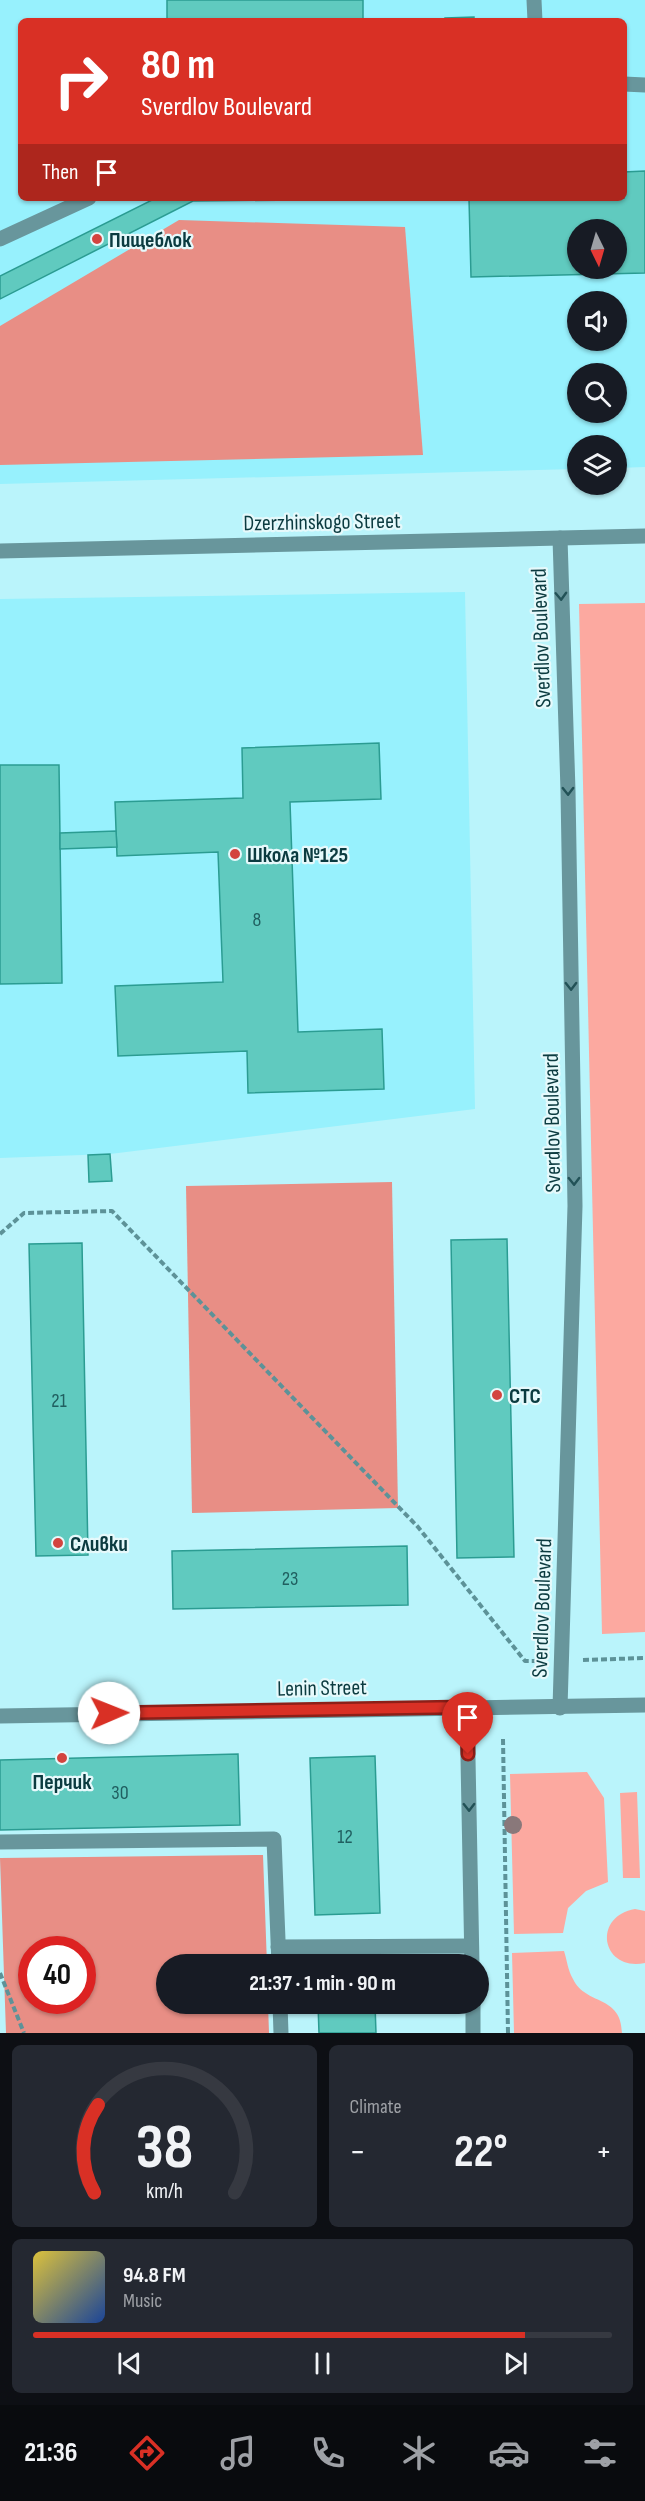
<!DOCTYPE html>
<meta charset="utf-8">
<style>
:root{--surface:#171b24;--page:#242831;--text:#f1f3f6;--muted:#9ea1a6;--line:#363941;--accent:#d93025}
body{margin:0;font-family:"Sofia Sans Condensed",sans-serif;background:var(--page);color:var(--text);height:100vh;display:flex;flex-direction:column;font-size:22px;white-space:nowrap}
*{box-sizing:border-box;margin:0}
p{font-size:20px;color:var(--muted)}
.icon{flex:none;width:33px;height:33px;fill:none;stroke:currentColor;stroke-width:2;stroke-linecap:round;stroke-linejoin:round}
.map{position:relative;height:2033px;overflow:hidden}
.drawer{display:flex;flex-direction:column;gap:12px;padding:12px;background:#0d0f14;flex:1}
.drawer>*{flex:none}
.hud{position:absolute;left:18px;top:18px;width:609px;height:183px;border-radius:9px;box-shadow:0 2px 4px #0004;background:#d93025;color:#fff;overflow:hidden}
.needle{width:39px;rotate:175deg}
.buttons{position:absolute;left:567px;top:219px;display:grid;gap:12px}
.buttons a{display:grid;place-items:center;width:60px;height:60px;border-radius:50%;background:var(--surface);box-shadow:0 2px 4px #0004;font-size:30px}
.speed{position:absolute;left:18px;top:1936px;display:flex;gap:12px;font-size:30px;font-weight:700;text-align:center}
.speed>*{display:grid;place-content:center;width:78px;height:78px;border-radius:50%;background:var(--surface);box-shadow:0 2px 4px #0004;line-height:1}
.speed .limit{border:9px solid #d22;background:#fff;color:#111}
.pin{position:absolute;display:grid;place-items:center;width:51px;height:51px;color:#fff;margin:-62px -26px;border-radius:50% 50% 50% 0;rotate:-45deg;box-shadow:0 0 6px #0007}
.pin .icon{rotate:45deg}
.me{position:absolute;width:66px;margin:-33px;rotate:89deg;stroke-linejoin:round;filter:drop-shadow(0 0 4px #0008)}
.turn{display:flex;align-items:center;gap:21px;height:126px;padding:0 24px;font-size:27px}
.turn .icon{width:78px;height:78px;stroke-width:2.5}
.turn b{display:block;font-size:42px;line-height:51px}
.then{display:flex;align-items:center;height:57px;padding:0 24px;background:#0003;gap:12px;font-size:22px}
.big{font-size:45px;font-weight:700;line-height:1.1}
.drawer .card{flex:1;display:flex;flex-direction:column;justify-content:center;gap:9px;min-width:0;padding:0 21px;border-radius:9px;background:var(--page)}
.drawer .dial{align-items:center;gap:0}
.dial svg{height:156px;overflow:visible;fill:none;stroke:var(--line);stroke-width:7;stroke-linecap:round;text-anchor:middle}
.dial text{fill:var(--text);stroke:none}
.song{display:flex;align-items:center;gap:18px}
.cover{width:72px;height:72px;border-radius:9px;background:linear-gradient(135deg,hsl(50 70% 55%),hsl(220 70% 35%))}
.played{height:6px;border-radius:3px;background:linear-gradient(90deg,var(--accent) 85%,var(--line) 85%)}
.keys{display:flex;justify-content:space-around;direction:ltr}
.heat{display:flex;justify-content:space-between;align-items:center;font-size:33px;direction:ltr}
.drawer .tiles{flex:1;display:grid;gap:12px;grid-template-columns:1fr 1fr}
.card:last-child{grid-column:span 2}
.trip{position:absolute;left:156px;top:1954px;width:333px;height:60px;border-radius:30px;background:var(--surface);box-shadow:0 2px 4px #0004;font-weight:700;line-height:60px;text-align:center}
.tabs{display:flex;height:96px;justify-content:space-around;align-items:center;background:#090b0e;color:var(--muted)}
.tabs .icon{width:42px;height:42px}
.tabs .on{color:var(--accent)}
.tabs b{font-size:27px;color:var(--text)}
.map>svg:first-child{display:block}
.built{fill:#97f1fd;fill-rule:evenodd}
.green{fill:#fca9a0}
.forest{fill:#e88e85;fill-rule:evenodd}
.building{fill:#60cabf;stroke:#2b9c92;stroke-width:1.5;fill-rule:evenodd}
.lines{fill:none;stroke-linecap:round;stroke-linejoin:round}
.path{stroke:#5d9298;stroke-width:4;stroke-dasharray:6 3;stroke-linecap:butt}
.minor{stroke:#68969c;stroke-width:15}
.tree{fill:#89787a}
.oneway{stroke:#225257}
.route-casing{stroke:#8d1f18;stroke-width:15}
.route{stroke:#d93025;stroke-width:10}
.poi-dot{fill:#d3443f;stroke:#e6f9fb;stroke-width:2}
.labels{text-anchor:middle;stroke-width:4.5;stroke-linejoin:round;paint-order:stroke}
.number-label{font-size:20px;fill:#205f60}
.poi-label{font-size:22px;font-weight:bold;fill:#0b3b40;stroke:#e6f9fb;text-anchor:start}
.street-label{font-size:22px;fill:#0b3b40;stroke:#e6f9fb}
</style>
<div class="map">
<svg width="645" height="2033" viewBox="0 0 645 2033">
<rect width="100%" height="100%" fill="#baf4fb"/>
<g class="built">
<path d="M0,0H645V467L617,468L616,446H578L577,469L0,484ZM21,21H624V198H21ZM578,230H616V268H578ZM578,302H616V340H578ZM578,374H616V412H578Z"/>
<path d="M465,592L475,1109L110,1154L0,1158V599Z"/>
</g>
<g class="green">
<path d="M645,603V1632L602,1634L579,604Z"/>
<path d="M587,1772L604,1798L608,1882L586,1891L568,1908L563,1933L514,1934L510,1774Z"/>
<path d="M637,1792L640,1878H623L620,1793Z"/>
<path d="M635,1909L645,1911V1963C602,1972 591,1917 635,1909Z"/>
<path d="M564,1951C567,1960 568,1971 573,1979C586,2006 621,1994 622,2033H514L512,1953Z"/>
</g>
<g class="forest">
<path d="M179,220L405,227L423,455L0,465V326Z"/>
<path d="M392,1182L398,1508L192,1513L186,1186Z"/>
<path d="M263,1855L267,1965H166V2004H268L269,2033H6L0,1858ZM32,1950H82V2001H32Z"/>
</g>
<g class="building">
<rect x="167" y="0" width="196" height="21"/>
<path d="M474,17V21H445V18Z"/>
<path d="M645,171V273L471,277L469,199L624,198V172ZM578,230H616V268H578Z"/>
<path d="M156,198H494L193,201L0,299V276Z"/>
<path d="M379,743L381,799L290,802L298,1032L382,1029L384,1089L248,1093L247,1051L118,1056L115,986L223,982L218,852L117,856L115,802L243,798L242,748Z"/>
<path d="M0,765H59L62,983L0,984Z"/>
<path d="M116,831L117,847L60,849V833Z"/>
<path d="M110,1154L112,1181L89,1182L88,1155Z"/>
<path d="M507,1239L514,1557L457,1558L451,1240Z"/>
<path d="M82,1243L88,1555L36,1556L29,1244Z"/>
<path d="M407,1546L408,1605L173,1609L172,1551Z"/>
<path d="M238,1754L240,1825L0,1830V1760Z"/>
<path d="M375,1756L380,1913L315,1915L310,1758Z"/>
<path d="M318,2004H375L376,2033H319Z"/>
</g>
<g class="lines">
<g class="path">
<path d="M0,1234L24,1213L112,1211L418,1527L525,1661H539"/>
<path d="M583,1660L645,1658"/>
<path d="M503,1739L508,2033"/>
<path d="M0,1973L24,2033"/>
</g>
<g class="minor">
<path d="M534,0L535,21"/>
<path d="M624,84L645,85"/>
<path d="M0,239L89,198"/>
<path d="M560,538L568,791L575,1206L560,1708"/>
<path d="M0,551L645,536"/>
<path d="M467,1707L472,1965"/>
<path d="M0,1716L645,1705"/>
<path d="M0,1842L274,1839L279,1965"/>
<path d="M278,1947L471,1946"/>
<path d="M280,2004L281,2033"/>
<path d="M473,2004V2033"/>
</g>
</g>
<circle class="tree" cx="513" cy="1825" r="9"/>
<defs><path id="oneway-chevron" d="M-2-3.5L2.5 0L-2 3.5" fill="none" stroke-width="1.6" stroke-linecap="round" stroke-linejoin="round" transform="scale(1.5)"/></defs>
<g class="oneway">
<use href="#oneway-chevron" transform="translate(561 596) rotate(88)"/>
<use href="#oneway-chevron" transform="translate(568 791) rotate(89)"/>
<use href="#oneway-chevron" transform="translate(571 986) rotate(89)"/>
<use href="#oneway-chevron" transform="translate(574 1181) rotate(89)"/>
<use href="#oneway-chevron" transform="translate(469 1807) rotate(89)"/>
</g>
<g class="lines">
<g class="route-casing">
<path id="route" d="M109,1713L467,1707L468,1754"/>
</g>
<use href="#route" class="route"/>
</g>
<g class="poi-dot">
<circle cx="97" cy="239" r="6"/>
<circle cx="235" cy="854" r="6"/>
<circle cx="497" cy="1395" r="6"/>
<circle cx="58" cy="1543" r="6"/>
<circle cx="62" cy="1758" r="6"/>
</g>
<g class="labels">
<g class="number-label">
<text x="257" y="926">8</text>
<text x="59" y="1407">21</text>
<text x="290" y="1585">23</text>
<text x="120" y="1799">30</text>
<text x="345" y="1843">12</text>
</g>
<g class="poi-label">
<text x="109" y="247">Пищеблок</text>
<text x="247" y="862">Школа №125</text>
<text x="509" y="1403">СТС</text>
<text x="70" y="1551">Сливки</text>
<text x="62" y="1789" text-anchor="middle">Перчик</text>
</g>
<g class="street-label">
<text transform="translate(322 521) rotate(-1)" y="8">Dzerzhinskogo Street</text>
<text transform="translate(540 638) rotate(-92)" y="8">Sverdlov Boulevard</text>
<text transform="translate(551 1123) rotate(-91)" y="8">Sverdlov Boulevard</text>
<text transform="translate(541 1608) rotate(-88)" y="8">Sverdlov Boulevard</text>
<text transform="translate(322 1687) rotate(-1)" y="8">Lenin Street</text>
</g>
</g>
</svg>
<div class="buttons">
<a><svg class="needle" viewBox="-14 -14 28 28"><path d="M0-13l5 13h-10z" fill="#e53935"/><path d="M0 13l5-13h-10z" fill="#9ea1a6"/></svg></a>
<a><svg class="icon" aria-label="sound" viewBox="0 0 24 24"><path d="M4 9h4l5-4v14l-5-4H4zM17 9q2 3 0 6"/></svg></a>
<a><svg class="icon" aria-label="search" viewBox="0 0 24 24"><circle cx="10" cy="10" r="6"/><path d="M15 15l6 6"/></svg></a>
<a><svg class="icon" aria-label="layers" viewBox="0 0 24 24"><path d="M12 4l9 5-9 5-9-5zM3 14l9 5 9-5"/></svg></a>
</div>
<div class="speed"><div class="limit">40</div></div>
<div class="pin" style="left:468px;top:1754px;background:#d93025"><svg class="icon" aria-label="arrive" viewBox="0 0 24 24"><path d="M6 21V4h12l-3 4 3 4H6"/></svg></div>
<svg class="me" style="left:109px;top:1713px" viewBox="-20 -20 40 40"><circle r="19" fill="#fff"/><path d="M0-13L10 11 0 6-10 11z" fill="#d93025"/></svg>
<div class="trip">21:37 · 1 min · 90 m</div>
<div class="hud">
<div class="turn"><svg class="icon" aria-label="right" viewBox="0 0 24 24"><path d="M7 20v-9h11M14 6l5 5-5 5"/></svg><div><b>80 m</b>Sverdlov Boulevard</div></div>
<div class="then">Then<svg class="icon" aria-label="arrive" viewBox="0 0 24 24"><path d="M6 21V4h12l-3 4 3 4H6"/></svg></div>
</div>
</div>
<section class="drawer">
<div class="tiles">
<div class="card dial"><svg viewBox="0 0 100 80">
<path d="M14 69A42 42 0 1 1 86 69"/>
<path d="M14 69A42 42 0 0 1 16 24" stroke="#d93025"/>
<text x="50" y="56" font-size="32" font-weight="700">38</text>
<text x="50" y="72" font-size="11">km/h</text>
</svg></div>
<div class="card"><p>Climate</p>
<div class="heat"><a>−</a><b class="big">22°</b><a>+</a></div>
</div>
<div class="card">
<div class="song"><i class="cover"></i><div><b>94.8 FM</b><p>Music</p></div></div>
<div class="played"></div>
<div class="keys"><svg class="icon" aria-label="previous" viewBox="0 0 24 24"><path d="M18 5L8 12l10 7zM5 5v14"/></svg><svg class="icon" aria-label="pause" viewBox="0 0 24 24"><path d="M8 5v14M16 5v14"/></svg><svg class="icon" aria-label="next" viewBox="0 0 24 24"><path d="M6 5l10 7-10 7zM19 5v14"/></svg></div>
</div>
</div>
</section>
<nav class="tabs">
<b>21:36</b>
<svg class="icon on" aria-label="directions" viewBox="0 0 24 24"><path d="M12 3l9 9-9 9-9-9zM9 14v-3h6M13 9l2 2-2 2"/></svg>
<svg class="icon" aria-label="music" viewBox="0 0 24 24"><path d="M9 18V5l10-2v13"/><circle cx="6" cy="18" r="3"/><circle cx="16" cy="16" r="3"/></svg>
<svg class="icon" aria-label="phone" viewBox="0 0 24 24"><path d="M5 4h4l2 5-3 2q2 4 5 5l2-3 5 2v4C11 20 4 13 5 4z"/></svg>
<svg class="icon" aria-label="climate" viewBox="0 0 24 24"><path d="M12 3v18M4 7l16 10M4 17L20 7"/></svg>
<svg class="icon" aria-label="car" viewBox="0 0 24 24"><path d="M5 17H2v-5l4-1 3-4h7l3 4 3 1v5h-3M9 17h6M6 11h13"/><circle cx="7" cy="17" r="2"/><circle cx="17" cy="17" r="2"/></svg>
<svg class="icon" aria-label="filters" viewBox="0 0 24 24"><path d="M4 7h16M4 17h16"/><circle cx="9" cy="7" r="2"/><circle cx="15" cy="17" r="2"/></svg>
</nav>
